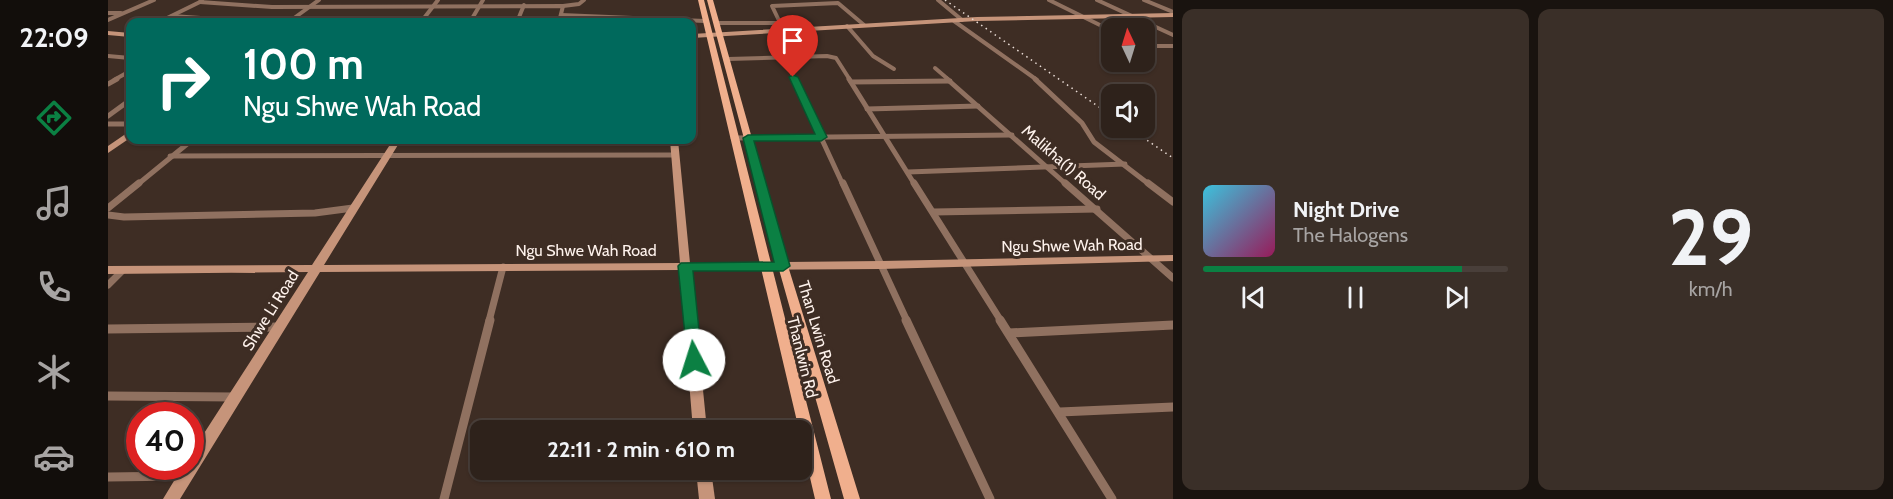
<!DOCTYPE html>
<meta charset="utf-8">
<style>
:root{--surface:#2e221b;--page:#3a2f28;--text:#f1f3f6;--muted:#a7a4a3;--line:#493f3a;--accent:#0b8043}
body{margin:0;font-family:Cabin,sans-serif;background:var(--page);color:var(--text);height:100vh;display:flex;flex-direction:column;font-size:22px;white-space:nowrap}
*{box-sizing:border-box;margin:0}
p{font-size:20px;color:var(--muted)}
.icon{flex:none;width:33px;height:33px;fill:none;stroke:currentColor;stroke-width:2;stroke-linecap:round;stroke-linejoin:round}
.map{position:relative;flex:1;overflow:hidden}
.side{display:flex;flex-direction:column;gap:9px;padding:9px;background:#19130f;width:720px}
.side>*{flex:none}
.banner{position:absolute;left:18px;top:18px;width:570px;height:126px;border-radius:12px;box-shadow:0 2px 4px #0004,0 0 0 2px var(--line);background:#00695c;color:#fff;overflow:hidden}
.needle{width:39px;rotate:356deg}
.buttons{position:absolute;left:993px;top:18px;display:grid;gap:12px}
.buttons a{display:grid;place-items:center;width:54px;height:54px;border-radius:12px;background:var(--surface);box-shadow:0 2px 4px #0004,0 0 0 2px var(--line);font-size:30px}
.speed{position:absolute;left:18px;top:402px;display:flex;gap:12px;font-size:30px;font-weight:700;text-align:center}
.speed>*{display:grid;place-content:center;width:78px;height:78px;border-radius:50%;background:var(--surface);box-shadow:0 2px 4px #0004,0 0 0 2px var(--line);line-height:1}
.speed .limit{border:9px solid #d22;background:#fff;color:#111}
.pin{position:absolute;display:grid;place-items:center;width:51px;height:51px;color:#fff;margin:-62px -26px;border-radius:50% 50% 50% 0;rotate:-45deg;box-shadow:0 0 6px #0007}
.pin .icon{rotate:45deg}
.me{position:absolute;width:66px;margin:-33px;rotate:355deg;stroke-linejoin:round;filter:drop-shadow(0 0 4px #0008)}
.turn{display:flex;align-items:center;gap:21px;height:126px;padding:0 18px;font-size:27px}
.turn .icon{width:78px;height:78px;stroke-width:2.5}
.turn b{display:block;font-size:42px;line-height:51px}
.side .tile{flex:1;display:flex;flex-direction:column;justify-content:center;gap:9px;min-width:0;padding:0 21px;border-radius:12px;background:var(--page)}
.side .dial{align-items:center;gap:0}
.dial b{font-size:78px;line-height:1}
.song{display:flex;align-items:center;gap:18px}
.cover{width:72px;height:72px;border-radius:9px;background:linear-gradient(135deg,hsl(190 70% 55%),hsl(330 70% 35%))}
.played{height:6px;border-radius:3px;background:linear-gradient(90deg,var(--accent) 85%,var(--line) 85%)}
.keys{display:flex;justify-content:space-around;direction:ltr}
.side .tiles{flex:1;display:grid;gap:9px;grid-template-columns:repeat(2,1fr)}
.trip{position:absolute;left:362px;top:420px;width:342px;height:60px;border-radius:12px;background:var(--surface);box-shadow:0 2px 4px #0004,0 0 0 2px var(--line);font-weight:800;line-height:60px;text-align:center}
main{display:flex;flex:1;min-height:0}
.tabs{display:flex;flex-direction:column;width:108px;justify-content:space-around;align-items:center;background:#120e0b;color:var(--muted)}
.tabs .icon{width:42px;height:42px}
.tabs .on{color:var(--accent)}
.tabs b{font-size:27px;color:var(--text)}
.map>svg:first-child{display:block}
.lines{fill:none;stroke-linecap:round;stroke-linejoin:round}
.street-far3{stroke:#907160;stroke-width:4}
.street-far2{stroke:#907160;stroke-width:5}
.street-far1{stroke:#907160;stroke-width:7}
.street{stroke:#907160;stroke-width:9}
.secondary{fill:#c6947a;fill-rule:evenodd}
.primary{fill:#f0af8d;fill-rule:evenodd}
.rail{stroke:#eaddd7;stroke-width:1.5;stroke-dasharray:1.5 4;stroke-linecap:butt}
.route{fill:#0b8043;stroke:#07532c;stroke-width:1.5}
.labels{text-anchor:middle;stroke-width:6;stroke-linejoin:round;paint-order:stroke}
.street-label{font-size:16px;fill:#fef2ec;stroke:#3e2d24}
</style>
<main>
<nav class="tabs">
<b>22:09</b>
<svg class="icon on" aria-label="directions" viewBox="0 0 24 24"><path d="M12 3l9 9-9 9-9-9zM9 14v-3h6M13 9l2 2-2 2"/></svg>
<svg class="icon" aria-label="music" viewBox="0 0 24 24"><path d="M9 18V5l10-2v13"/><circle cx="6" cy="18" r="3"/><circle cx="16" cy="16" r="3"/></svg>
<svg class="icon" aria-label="phone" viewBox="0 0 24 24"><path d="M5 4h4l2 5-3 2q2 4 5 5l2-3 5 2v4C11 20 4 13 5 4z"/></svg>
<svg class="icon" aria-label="climate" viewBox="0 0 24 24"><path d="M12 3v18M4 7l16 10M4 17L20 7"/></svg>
<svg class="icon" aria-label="car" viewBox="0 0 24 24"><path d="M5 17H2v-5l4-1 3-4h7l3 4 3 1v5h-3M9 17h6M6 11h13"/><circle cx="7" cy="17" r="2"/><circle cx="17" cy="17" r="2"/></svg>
</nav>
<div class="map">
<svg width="1065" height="499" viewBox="0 0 1065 499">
<rect width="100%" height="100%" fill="#3e2d24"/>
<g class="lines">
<g class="street-far3">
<path d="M830,0L854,20"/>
<path d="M941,0L1004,31"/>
<path d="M989,0L1065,35"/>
<path d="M1036,0L1065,12"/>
<path d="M92,2L164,7L455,6L451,22"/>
<path d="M455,6L471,4L476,0"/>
<path d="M0,13H13"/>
<path d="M453,15L597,21"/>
<path d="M64,16L136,21H314"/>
<path d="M0,20L46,0"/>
<path d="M182,21L211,0"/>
<path d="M846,21L929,80"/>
<path d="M51,22L94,1"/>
<path d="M313,22L330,0"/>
<path d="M362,22L375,0"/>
<path d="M409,22L416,5"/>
<path d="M608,23H672"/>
<path d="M739,26L765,56L786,69"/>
<path d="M676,31L664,6L730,3L756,25"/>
<path d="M1036,46H1065"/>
<path d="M0,56L22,58"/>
<path d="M676,57L687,80"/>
<path d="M620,59L719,56L728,58L742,80"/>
<path d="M827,68L841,80"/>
<path d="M6,80L22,71"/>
</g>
<g class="street-far2">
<path d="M686,79L735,185"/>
<path d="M741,79L807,185"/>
<path d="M839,79L959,185"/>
<path d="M927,79L974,123L986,142L1042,185"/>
<path d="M743,82L842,81"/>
<path d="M0,84L9,79"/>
<path d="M759,109L870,106"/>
<path d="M0,116L22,100"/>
<path d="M0,124H22"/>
<path d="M625,138L904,135"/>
<path d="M62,156L568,155"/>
<path d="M800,172L1017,164"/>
<path d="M29,185L84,140"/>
</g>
<g class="street-far1">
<path d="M735,183L799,321"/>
<path d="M806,183L893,321"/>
<path d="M957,183L1065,278"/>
<path d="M1040,183L1065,202"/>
<path d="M0,208L31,183"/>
<path d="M826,212L989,209"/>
<path d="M0,215L16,217L207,213L245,208"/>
<path d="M0,285L15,270"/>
<path d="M381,321L395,267"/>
</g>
<g class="street">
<path d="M798,320L882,499"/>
<path d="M892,320L1004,499"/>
<path d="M0,329L171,327"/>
<path d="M901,333L1065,325"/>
<path d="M0,396L127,397"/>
<path d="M952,412L1065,407"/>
<path d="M0,477L75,476"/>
<path d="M336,499L382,320"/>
</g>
<g class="secondary">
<path d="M1065,13V17L869,21L584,38V34L869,17Z"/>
<path d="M0,31L22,33V37L0,35Z"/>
<path d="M19,133H22V138L0,153V146Z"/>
<path d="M285,140H293L216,265L572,263L562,140H570L582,263L773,261L1065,255V261L773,269L583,270L599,430H585L572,270L212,272L72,499H55L75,466H82V455L200,272L0,274V266L204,265Z"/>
<path d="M588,470H603L607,499H591Z"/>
</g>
<g class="primary">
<path d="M590,0H596L723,499H707L693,439V430H691Z"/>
<path d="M599,0H605L680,266L752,499H736L670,266Z"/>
</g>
<g class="rail">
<path d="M837,0L1004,116"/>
<path d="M1021,128L1065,158"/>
</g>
</g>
<path class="route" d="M685,75L690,77L719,137L713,141H646L682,266L675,271H585L594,360L586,366L580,365L570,266L573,263L666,262L635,138L640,135L707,134L681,77Z"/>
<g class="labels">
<g class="street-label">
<text transform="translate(956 162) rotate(41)" y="6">Malikha(1) Road</text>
<text transform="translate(964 245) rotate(-1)" y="6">Ngu Shwe Wah Road</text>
<text x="478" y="256">Ngu Shwe Wah Road</text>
<text transform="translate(162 310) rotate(-58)" y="6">Shwe Li Road</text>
<text transform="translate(711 332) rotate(73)" y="6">Than Lwin Road</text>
<text transform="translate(695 357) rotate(76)" y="6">Thanlwin Rd</text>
</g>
</g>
</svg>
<div class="buttons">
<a><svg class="needle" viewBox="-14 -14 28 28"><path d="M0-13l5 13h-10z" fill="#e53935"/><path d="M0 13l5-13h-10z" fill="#a7a4a3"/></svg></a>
<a><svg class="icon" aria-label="sound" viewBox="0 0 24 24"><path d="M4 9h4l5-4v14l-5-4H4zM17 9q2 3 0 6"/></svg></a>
</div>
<div class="speed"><div class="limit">40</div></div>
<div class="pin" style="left:685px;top:77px;background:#d93025"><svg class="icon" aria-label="arrive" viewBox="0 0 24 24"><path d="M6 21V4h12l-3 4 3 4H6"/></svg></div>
<svg class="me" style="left:586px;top:360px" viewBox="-20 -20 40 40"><circle r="19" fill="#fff"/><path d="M0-13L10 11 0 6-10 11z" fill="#0b8043"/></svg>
<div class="trip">22:11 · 2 min · 610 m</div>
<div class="banner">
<div class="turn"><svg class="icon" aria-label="right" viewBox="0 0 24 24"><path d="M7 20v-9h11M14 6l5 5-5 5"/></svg><div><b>100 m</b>Ngu Shwe Wah Road</div></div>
</div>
</div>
<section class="side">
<div class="tiles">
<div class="tile">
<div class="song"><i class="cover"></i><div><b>Night Drive</b><p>The Halogens</p></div></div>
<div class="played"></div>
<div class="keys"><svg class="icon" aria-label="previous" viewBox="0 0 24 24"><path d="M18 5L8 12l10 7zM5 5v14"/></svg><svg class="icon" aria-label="pause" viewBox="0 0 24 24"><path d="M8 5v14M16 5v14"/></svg><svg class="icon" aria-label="next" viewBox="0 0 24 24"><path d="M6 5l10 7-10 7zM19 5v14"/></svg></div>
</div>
<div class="tile dial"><b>29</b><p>km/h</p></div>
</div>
</section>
</main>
